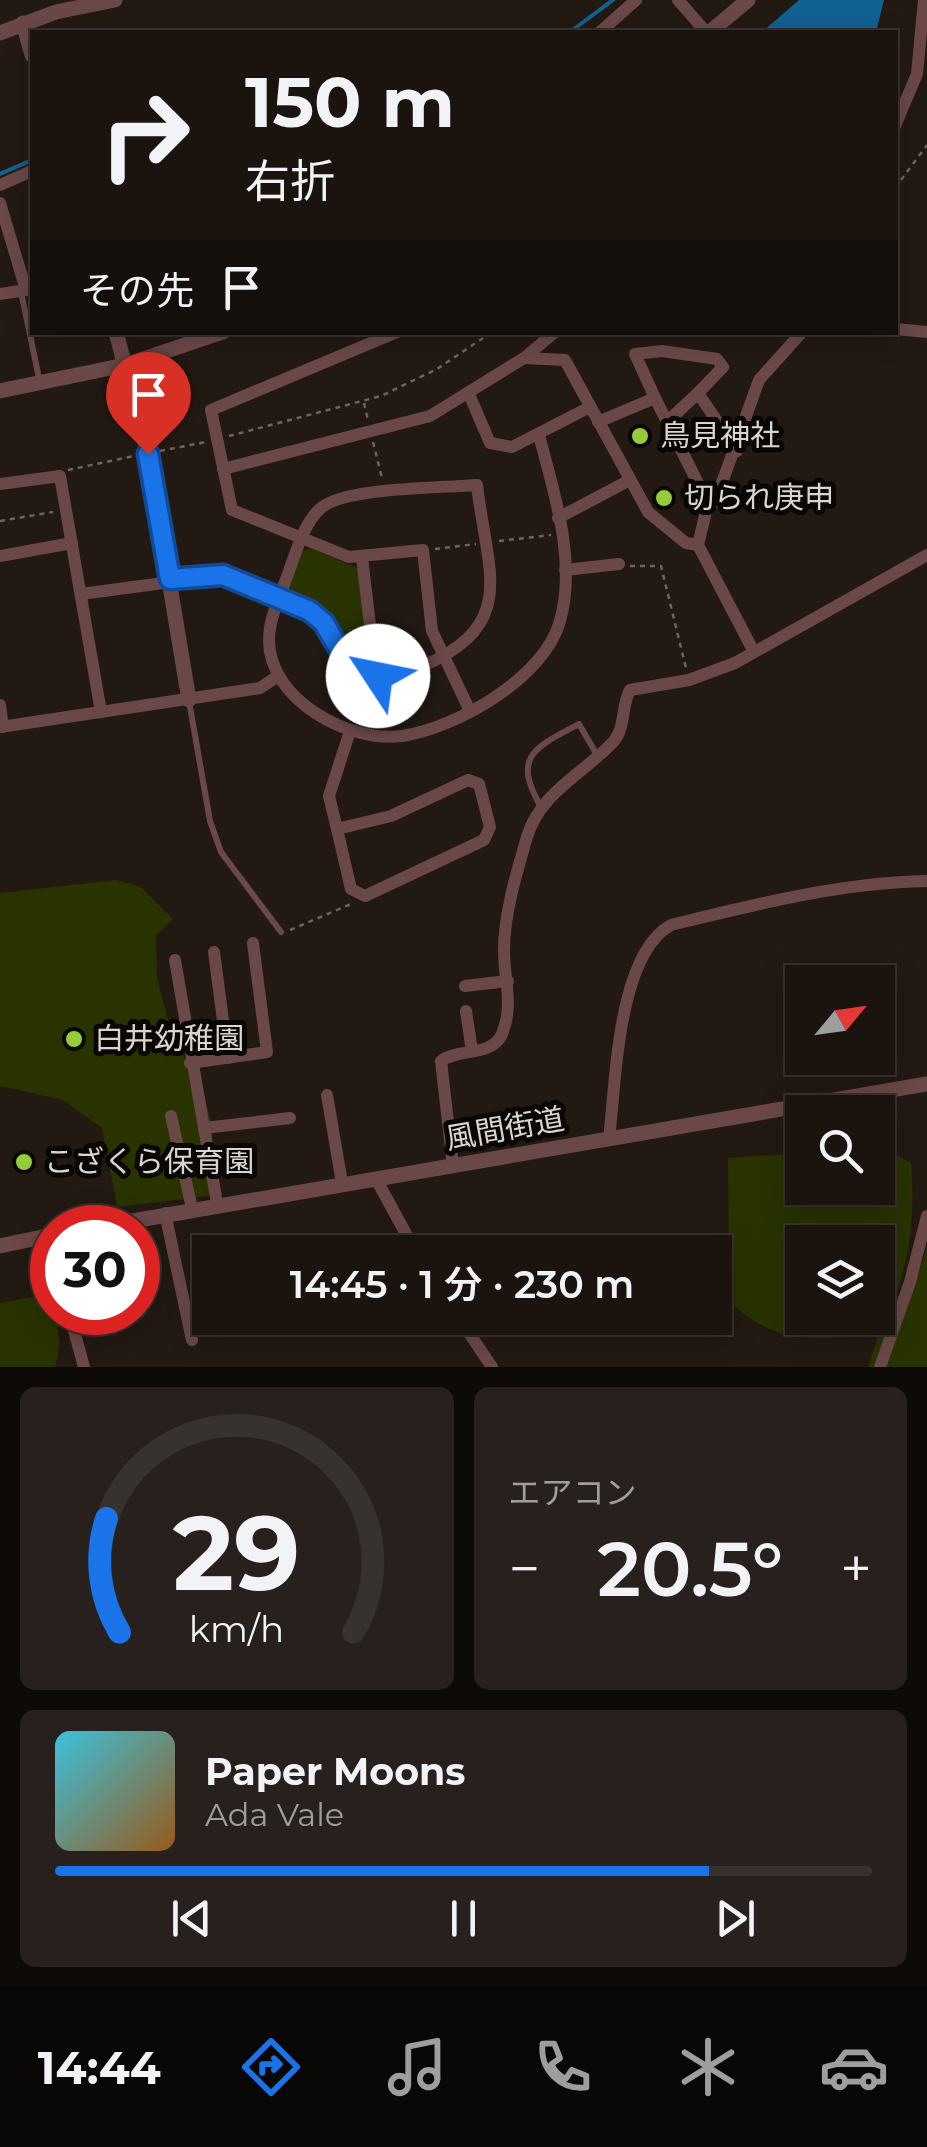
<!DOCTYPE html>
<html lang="ja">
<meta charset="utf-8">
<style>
:root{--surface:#1a130e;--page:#27201c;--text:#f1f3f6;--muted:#9f9e9e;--line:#38322e;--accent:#1a73e8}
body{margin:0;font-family:Montserrat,"Noto Sans JP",sans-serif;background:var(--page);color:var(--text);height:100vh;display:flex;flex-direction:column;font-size:38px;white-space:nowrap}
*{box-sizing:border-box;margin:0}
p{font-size:32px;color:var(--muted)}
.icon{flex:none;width:55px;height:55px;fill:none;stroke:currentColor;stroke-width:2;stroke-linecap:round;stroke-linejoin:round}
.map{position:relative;height:1367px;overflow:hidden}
.panel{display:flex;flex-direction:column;gap:20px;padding:20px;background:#0e0a08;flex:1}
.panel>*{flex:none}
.hud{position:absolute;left:30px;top:30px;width:868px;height:305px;border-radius:0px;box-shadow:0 5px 25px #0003,0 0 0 2px var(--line);background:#1a130e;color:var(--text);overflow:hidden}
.needle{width:65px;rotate:61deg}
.tools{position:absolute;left:785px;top:965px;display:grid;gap:20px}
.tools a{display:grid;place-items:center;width:110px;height:110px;border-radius:0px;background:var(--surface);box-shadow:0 5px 25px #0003,0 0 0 2px var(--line);font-size:50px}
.speed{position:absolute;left:30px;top:1205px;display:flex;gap:20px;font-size:50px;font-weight:700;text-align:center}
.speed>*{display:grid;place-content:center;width:130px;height:130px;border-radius:50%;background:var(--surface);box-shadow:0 5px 25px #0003,0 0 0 2px var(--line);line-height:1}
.speed .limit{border:15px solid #d22;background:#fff;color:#111}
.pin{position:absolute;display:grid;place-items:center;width:85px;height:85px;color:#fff;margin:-102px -42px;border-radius:50% 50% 50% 0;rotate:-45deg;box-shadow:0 0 10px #0007}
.pin .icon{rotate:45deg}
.me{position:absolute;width:110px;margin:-55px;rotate:304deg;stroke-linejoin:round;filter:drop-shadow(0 0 8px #0008)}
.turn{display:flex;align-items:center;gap:35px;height:210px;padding:0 50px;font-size:45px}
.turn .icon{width:130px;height:130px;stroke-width:2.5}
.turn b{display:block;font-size:70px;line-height:85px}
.then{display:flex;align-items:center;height:95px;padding:0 50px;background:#0003;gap:20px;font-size:38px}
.big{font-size:75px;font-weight:600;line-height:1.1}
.panel .widget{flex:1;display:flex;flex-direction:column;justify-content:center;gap:15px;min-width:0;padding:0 35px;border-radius:15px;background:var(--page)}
.panel .dial{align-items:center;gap:0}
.dial svg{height:260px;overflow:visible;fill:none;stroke:var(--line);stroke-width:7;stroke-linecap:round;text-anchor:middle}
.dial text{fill:var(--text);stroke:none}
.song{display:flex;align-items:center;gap:30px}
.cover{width:120px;height:120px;border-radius:15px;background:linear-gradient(135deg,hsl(190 70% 55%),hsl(30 70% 35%))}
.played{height:10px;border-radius:5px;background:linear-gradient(90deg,var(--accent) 80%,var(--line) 80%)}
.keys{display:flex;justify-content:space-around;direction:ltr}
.heat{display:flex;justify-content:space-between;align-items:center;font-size:55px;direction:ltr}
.panel .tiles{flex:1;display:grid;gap:20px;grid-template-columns:1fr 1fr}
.widget:last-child{grid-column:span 2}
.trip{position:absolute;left:192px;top:1235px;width:540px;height:100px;border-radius:0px;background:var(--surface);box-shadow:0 5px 25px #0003,0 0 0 2px var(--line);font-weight:600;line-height:100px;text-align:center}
.tab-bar{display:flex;height:160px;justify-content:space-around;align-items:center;background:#0a0806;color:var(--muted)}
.tab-bar .icon{width:70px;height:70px}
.tab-bar .active{color:var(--accent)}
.tab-bar b{font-size:45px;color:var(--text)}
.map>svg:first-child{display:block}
.green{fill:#283300;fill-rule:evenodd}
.water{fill:#116192}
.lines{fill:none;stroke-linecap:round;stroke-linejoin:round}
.stream{stroke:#116192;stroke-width:4}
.path{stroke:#6c645e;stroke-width:2.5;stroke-dasharray:5 5;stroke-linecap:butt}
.service{stroke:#6b4848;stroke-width:6}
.minor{stroke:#6b4848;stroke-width:12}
.tertiary{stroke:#6b4848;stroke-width:15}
.route-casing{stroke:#114b97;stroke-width:25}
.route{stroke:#1a73e8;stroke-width:18}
.poi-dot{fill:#95cc3a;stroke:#090604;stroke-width:4}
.labels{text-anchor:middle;stroke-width:10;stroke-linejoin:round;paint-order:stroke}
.poi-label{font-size:30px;fill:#dbd5d0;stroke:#090604;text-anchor:start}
.street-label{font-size:30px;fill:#dbd5d0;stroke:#090604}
</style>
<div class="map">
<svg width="927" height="1367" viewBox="0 0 927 1367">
<rect width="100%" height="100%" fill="#231913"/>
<g class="green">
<path d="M310,548L358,568L366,631L359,657L348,660L287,590L301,552Z"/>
<path d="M116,880L141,887L173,919L156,936L157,978L175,1046L198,1075L213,1127L209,1196L117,1207L102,1128L63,1100L0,1086V893Z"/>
<path d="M882,1147L911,1163C916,1228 908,1271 882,1330L912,1292L927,1249V1367H868L878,1336C816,1337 777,1348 729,1301L728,1158L802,1153V1188H878V1148ZM802,1242H878V1318H802Z"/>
<path d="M43,1295C59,1322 63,1337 55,1367H0V1303Z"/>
</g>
<path class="water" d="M799,0H884L876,32H762Z"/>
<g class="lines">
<g class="stream">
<path d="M570,32L613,0"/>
<path d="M0,174L32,160"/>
</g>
<g class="path">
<path d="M895,188L927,145"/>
<path d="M364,403L368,420"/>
<path d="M229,436L381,396L437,369L492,332"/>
<path d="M373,442L382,478"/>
<path d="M160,451L206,442"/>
<path d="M68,470L134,456"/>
<path d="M0,521L53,512"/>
<path d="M499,541L551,535"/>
<path d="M435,549L476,544"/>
<path d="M630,566H661L686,668"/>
<path d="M290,930L351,904"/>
</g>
<g class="service">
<path d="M21,292L40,383"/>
<path d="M189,701L210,821L221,852L281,932"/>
<path d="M542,809C511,756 534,748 579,724L597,755"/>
</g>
<g class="minor">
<path d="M678,0L706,32"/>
<path d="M600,32L636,0"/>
<path d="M895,126L917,74L924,0"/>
<path d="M0,185L32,171"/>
<path d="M0,203L26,290L0,294"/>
<path d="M895,329L927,332"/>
<path d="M397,332L211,410L232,510L349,557L423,550L432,631L469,709"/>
<path d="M524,358L565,360L648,512L686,543L698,545"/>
<path d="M469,394L490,443L512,447L590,407"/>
<path d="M655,398L635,354L662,351L717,359L723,367L698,393L737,451"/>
<path d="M598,422L655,398L708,503L698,545L754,652"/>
<path d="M667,422L698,393"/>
<path d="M223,469L430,416L524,358L555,332"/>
<path d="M0,484L60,476L101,712"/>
<path d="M708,503L715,502L759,380L802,332"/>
<path d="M558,518L630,480"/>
<path d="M0,556L72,543"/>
<path d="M565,570L619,564"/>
<path d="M81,594L223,575C252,583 299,598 320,620C335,635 337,656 357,668C379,681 400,676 423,666C519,624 487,572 477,485C443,488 345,487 321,508C302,524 294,560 285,582C278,600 269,621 269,640C269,700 349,743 402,736C457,728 545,677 560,621C577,561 554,493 539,435"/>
<path d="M360,670L371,633L362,558"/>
<path d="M0,705L3,727"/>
<path d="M0,727L260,688L278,676"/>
<path d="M468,780L479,784L490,827L484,840L365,896L351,889L337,829L391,816Z"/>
<path d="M337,829L329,796L350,731"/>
<path d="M214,952L228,1058"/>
<path d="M175,960L217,1203"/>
<path d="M465,986L508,981"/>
<path d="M466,1011L472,1051"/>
<path d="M190,1063L267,1052L253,943"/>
<path d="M327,1095L342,1183"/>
<path d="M171,1116L192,1208"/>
<path d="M204,1128L290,1118"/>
<path d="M609,1139C616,1082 617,955 671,925C757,904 838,883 927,881"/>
<path d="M453,1166L441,1061C459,1048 492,1057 502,1034C514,1005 504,980 504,950C504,914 517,871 527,837C540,792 586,772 614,741C626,726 621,706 630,690L689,680L735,663L927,555"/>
<path d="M376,1179L416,1252"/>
<path d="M165,1213L192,1340"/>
<path d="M46,1237L52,1257"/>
<path d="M69,1312L84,1367"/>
<path d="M459,1318L492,1367"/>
<path d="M880,1367L910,1282L927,1216"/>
</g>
<g class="tertiary">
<path d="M23,23L32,55"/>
<path d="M710,32L748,0"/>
<path d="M0,33L56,12L115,0"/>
<path d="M116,332L148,454L189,700"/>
<path d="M0,391L125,365L223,332"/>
<path d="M92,1228L927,1084"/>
<path d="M0,1246L52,1235"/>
</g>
</g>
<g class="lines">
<g class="route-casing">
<path id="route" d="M148,454L170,579L223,575L310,611L324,623L345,659L378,676"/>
</g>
<use href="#route" class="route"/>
</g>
<g class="poi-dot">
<circle cx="640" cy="436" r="10"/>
<circle cx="664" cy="498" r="10"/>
<circle cx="74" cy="1039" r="10"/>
<circle cx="24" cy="1162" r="10"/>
</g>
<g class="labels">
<g class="poi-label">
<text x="660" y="446">鳥見神社</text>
<text x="684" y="508">切られ庚申</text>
<text x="94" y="1049">白井幼稚園</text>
<text x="44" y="1172">こざくら保育園</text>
</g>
<g class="street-label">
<text transform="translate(505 1129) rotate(-10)" y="10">風間街道</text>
</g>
</g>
</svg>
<div class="tools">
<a><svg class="needle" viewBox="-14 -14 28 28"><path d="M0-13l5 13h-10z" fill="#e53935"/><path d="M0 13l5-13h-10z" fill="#9f9e9e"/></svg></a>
<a><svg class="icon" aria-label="search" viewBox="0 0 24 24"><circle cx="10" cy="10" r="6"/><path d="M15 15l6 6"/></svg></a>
<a><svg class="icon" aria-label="layers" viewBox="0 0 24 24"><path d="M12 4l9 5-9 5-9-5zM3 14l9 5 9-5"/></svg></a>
</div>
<div class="speed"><div class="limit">30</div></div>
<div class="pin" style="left:148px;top:454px;background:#d93025"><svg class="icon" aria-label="arrive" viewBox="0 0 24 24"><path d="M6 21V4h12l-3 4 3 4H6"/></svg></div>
<svg class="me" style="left:378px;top:676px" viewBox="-20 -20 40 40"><circle r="19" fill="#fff"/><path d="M0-13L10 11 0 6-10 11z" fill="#1a73e8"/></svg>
<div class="trip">14:45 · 1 分 · 230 m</div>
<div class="hud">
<div class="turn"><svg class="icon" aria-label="right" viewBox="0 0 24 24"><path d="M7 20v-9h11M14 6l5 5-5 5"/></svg><div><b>150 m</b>右折</div></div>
<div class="then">その先<svg class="icon" aria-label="arrive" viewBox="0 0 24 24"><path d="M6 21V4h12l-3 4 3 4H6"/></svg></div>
</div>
</div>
<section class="panel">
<div class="tiles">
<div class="widget dial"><svg viewBox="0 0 100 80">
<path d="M14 69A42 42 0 1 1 86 69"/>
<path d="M14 69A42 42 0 0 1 10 34" stroke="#1a73e8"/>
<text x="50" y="56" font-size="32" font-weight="700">29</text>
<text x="50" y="72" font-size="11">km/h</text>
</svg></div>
<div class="widget"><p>エアコン</p>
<div class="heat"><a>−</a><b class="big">20.5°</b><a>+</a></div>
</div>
<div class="widget">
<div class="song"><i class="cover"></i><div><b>Paper Moons</b><p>Ada Vale</p></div></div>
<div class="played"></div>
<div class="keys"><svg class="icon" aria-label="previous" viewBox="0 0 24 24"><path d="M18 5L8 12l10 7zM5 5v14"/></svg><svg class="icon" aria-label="pause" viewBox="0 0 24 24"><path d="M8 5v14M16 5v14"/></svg><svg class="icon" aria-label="next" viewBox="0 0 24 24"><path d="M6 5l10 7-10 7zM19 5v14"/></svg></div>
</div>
</div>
</section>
<nav class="tab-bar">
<b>14:44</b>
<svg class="icon active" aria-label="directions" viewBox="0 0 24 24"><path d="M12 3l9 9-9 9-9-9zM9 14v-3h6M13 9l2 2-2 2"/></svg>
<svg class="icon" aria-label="music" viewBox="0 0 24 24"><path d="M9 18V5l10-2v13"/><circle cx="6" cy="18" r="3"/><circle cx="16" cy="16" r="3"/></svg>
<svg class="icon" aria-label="phone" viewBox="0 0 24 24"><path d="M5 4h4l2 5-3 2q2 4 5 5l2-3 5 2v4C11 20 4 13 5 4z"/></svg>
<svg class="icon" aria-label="climate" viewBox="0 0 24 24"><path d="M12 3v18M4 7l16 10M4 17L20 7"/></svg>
<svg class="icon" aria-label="car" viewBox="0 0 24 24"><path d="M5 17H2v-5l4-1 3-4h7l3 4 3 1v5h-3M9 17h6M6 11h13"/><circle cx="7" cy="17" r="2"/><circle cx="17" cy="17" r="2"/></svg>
</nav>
